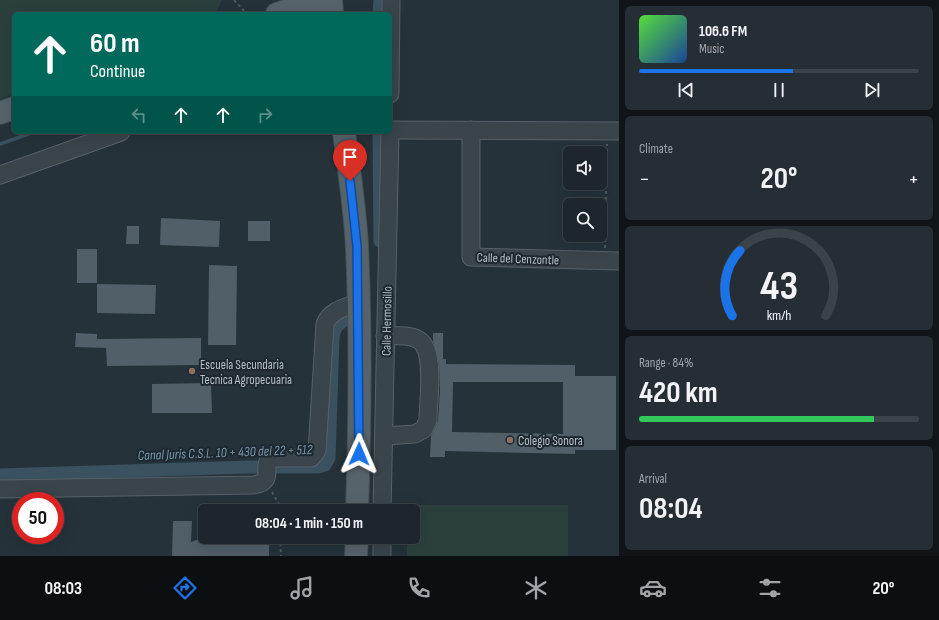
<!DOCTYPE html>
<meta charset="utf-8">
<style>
:root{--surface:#1c262c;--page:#252e34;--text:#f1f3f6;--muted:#a0a5a9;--line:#3a4348;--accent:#1a73e8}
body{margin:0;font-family:"Sofia Sans Condensed",sans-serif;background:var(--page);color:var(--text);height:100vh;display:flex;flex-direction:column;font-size:15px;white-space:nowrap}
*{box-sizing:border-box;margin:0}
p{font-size:13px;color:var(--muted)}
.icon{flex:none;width:22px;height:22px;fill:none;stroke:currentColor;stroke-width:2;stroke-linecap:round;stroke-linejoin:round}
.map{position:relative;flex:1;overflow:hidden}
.side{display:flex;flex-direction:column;gap:6px;padding:6px;background:#0f1518;width:320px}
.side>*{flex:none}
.guide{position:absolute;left:12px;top:12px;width:380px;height:122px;border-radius:6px;box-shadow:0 4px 16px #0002,0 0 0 1px var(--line);background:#00695c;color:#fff;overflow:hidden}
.controls{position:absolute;left:563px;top:146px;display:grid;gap:8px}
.controls a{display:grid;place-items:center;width:44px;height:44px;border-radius:6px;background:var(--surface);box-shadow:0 4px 16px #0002,0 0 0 1px var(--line);font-size:20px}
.speed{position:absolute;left:12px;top:492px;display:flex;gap:8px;font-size:20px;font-weight:700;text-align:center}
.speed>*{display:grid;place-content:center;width:52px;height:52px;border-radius:50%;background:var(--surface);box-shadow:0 4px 16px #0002,0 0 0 1px var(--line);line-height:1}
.speed .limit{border:6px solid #d22;background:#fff;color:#111}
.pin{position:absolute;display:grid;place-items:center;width:34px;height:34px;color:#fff;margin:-41px -17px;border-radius:50% 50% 50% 0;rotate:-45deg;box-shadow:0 0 4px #0007}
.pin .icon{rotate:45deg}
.me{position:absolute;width:44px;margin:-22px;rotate:1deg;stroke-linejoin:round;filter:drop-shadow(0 0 3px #0008)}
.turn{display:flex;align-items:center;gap:14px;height:84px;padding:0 12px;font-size:18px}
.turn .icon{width:52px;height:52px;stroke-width:2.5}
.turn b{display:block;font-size:28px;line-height:34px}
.lanes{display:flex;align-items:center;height:38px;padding:0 12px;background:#0003;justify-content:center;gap:20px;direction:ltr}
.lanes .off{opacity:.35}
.big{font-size:30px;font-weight:700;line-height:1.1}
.side .tile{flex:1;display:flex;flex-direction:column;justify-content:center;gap:6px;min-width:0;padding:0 14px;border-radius:6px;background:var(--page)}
.side .dial{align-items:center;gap:0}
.dial svg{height:104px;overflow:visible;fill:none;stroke:var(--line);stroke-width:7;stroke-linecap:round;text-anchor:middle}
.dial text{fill:var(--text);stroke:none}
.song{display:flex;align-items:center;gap:12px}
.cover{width:48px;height:48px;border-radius:6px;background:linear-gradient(135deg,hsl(110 70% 55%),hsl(220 70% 35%))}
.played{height:4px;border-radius:2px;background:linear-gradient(90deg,var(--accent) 55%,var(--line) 55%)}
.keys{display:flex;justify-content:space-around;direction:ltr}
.heat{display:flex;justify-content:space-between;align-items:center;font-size:22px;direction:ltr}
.charge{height:6px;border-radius:3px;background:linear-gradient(90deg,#34c759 84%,var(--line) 0)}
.trip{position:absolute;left:198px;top:504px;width:222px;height:40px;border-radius:6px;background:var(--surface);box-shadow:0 4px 16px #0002,0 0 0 1px var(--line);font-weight:700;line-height:40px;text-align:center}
.tabs{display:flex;height:64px;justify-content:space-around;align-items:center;background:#0b0f12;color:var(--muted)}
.tabs .icon{width:28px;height:28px}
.tabs .active{color:var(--accent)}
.tabs b{font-size:18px;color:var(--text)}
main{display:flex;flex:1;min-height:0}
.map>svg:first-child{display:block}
.green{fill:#2b403d}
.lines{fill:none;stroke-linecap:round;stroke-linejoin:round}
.stream{stroke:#3a5160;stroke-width:3.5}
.canal{stroke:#3a5160;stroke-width:13}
.building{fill:#505f68;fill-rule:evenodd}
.minor-casing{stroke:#576169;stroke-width:19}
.major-casing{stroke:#454f57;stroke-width:24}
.path{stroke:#495c5a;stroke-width:2;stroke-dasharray:3 3;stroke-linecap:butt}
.minor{stroke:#39444b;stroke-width:17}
.major{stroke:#57636b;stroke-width:22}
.route-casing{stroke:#114b97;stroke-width:10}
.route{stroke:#1a73e8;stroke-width:7}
.education-dot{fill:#8d6e63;stroke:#1e2830;stroke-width:1.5}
.labels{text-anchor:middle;stroke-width:4;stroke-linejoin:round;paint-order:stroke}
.street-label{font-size:13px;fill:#b4bec6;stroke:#1e2830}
.poi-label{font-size:13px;fill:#b4bec6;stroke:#1e2830;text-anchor:start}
.water-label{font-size:14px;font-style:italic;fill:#7795a7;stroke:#1e2830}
</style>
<main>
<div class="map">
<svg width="619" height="556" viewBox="0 0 619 556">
<rect width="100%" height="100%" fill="#25323a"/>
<g class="green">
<path d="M0,0H222L215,14H14V94L0,99Z"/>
<path d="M407,505H568V556H407V537H413V511H407Z"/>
</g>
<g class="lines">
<path class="stream" d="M0,144L34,132"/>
<g class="canal">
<path d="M379,14L380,0"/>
<path d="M379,132L380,241"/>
<path d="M0,475L250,467H318L325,465L329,458L333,337L336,327L343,321"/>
</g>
</g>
<g class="building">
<path d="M161,218L220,221L219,247L160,245Z"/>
<rect x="248" y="221" width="22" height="20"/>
<path d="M127,226H139V244H126Z"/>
<rect x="77" y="249" width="20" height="34"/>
<path d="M209,265L237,266L236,345H208Z"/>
<path d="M97,284L156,285L155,314L97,313Z"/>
<path d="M76,333L97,334V339L201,338V365L107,366L106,348L75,347Z"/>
<path d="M433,333H443V359H446V364L575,365V376H616V450H575V454L445,451V457H430L431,436L438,421L440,389L439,364L433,341ZM453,382H563V434L452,432Z"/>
<path d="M211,383L212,413H152V384Z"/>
<path d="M173,521H192L191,542L204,537H269V556H172Z"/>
</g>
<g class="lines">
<g class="minor-casing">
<g id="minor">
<path d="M390,94L391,0"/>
<path d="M390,130L619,131"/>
<path d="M471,130V257L619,261"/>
<path d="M0,175L121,132"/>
<path d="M384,436L415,434L424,429L428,420C428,401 436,351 419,340C408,334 397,336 385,336"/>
<path d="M0,489L254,485C276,481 261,468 270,458H311L317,451L325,324C330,310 347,307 359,302"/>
<path d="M382,511L390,132"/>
<path d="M382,556V537"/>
</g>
</g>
<g class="major-casing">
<g id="major">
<path d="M331,0L332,14"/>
<path d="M277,14L317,0"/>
<path d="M0,113L14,108"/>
<path d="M344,132C349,170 355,208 357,247C361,335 360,423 357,511"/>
<path d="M356,556L357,537"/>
</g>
</g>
<g class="path">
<path d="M234,0L247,14"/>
<path d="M605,248L607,144"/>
<path d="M272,492L280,506V511"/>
<path d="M280,537L281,556"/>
</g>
<use href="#minor" class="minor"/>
<use href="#major" class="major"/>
</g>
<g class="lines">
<g class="route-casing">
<path id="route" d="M350,181L357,246L359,454"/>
</g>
<use href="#route" class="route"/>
</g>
<g class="education-dot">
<circle cx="192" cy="371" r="4"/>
<circle cx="510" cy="440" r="4"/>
</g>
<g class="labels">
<g class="street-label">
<text transform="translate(518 258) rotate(2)" y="5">Calle del Cenzontle</text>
<text transform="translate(386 321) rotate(-89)" y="5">Calle Hermosillo</text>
</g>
<g class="poi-label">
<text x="200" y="369">Escuela Secundaria<tspan x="200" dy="15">Tecnica Agropecuaria</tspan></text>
<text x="518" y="445">Colegio Sonora</text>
</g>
<g class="water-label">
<text transform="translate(225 452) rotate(-2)" y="5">Canal Juris C.S.L. 10 + 430 del 22 + 512</text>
</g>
</g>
</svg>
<div class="controls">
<a><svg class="icon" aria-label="sound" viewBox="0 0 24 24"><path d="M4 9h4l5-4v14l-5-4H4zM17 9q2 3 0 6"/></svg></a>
<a><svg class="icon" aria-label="search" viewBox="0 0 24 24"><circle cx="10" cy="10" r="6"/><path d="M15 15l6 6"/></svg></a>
</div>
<div class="speed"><div class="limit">50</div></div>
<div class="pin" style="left:350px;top:181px;background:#d93025"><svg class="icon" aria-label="arrive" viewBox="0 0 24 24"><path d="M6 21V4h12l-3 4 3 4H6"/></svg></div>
<svg class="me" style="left:359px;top:454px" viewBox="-20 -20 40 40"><path d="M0-17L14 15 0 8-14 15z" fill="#1a73e8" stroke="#fff" stroke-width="4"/></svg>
<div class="trip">08:04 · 1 min · 150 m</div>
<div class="guide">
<div class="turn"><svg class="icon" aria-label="ahead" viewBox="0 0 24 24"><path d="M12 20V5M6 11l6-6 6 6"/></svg><div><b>60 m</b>Continue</div></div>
<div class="lanes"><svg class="icon off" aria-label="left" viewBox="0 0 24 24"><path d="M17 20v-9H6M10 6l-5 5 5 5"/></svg><svg class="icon" aria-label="ahead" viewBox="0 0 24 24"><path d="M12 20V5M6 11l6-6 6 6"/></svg><svg class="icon" aria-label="ahead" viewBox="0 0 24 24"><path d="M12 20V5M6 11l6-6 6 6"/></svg><svg class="icon off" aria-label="right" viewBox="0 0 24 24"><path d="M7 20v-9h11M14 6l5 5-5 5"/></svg></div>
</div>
</div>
<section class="side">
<div class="tile">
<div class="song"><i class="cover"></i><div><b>106.6 FM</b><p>Music</p></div></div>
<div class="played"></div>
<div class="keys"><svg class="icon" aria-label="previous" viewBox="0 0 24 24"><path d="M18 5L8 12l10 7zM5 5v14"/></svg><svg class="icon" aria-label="pause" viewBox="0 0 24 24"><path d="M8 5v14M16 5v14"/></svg><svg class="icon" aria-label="next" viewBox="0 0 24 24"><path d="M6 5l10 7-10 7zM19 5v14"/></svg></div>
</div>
<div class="tile"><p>Climate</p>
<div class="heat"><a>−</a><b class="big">20°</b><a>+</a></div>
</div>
<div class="tile dial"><svg viewBox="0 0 100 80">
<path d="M14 69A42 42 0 1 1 86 69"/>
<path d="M14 69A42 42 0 0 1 20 19" stroke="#1a73e8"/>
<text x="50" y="56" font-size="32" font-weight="700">43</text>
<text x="50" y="72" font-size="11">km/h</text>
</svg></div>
<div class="tile"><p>Range · 84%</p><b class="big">420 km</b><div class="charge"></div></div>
<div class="tile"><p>Arrival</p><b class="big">08:04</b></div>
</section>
</main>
<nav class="tabs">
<b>08:03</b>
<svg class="icon active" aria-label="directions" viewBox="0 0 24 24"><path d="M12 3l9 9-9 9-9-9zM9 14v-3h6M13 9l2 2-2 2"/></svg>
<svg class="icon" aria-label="music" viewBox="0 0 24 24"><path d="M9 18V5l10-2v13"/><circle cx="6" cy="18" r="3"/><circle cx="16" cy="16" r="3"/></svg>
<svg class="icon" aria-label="phone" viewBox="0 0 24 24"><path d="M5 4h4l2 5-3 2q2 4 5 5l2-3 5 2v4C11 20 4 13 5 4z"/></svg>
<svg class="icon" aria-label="climate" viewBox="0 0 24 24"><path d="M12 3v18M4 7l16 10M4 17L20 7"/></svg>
<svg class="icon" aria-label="car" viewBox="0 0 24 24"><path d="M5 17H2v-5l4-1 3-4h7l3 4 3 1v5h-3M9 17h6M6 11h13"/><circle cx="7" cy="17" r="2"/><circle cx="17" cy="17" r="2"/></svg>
<svg class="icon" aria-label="filters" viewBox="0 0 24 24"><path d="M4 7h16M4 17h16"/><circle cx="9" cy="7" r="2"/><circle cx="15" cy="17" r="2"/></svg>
<b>20°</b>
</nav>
